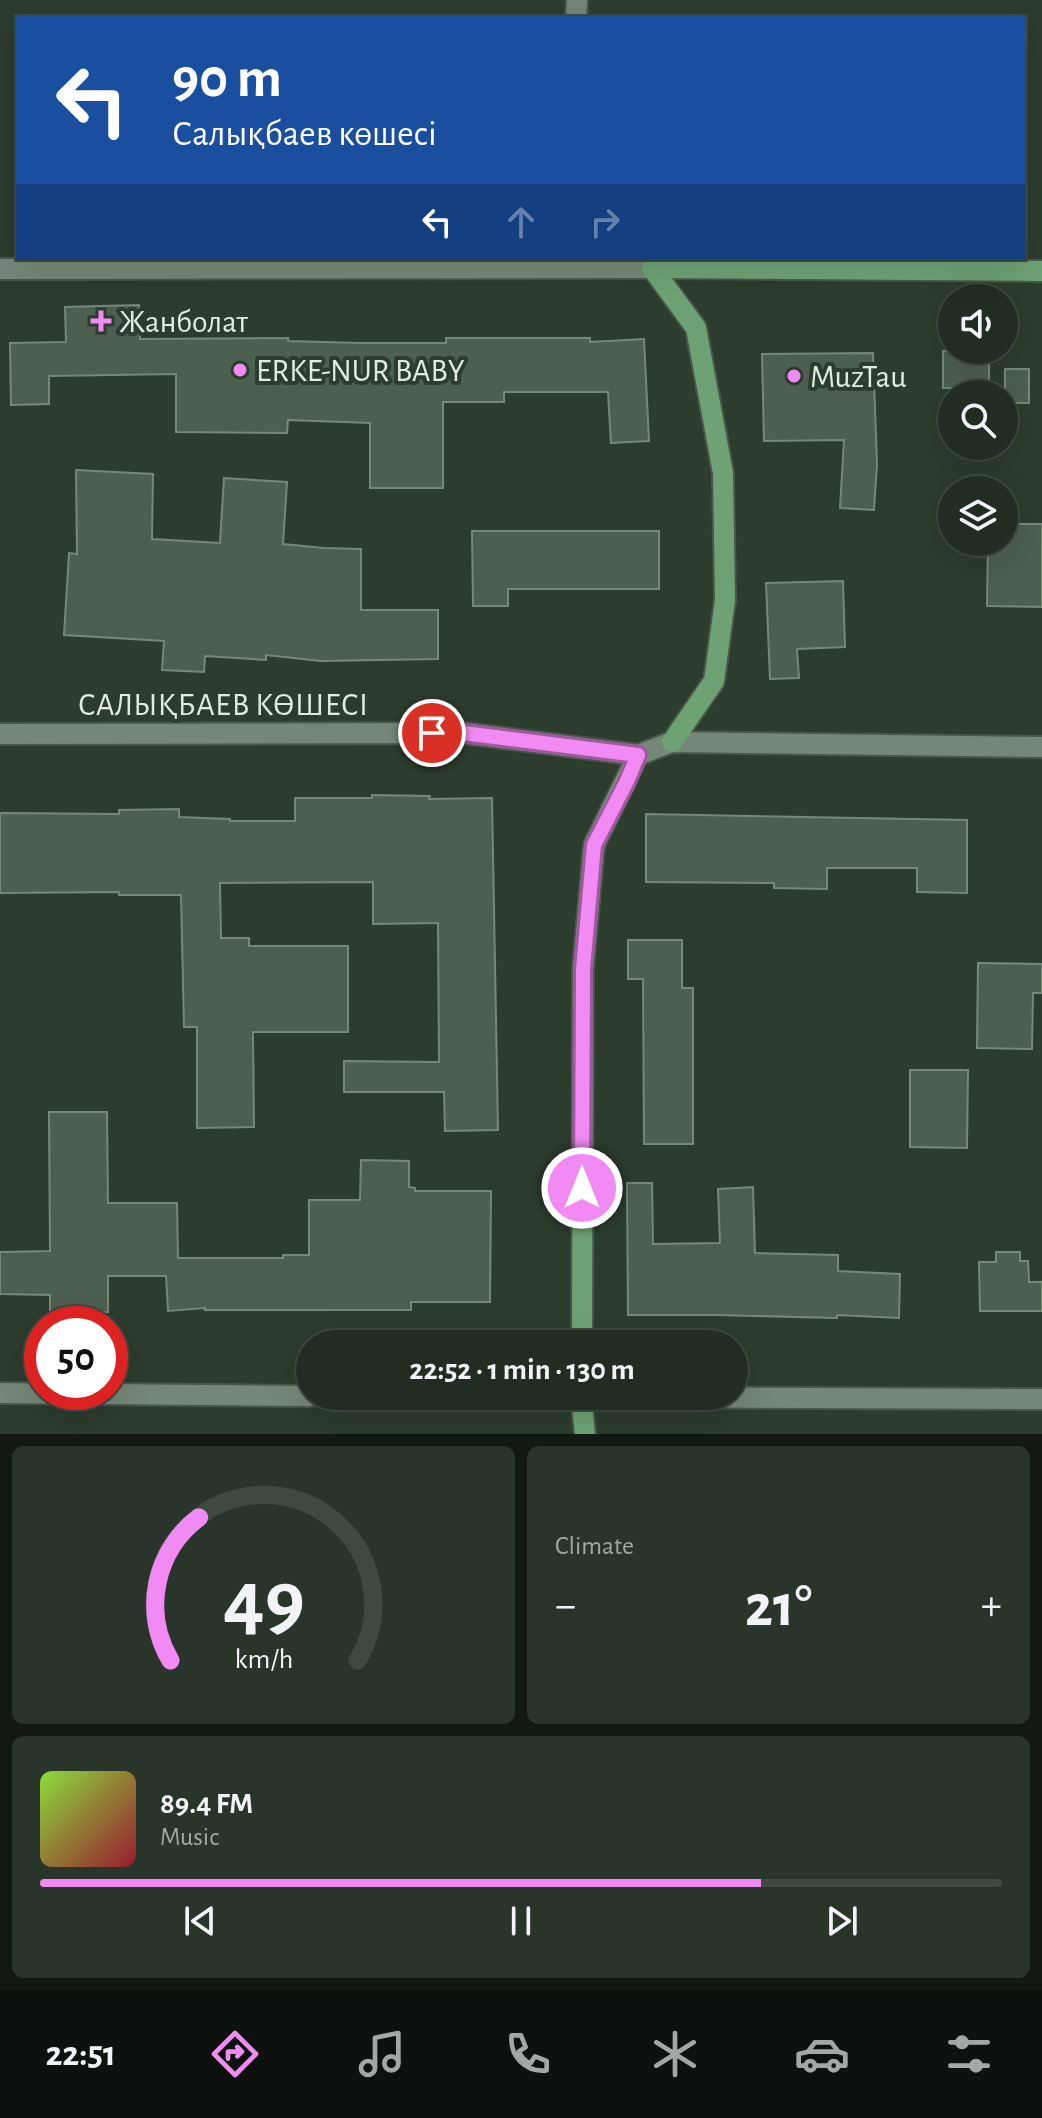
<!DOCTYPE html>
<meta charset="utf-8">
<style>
:root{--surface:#212d22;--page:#29352a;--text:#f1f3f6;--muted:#a2a8a5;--line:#3e4940;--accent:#f28af3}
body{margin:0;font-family:"Alegreya Sans",sans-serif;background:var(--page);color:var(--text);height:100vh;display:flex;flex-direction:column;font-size:30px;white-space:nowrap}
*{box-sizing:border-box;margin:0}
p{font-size:26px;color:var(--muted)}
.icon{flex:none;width:44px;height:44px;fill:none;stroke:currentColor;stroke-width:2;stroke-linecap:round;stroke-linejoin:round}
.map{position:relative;height:1434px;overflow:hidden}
.sheet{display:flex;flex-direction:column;gap:12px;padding:12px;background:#121913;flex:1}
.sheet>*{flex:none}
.banner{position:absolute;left:16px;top:16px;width:1010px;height:244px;border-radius:0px;box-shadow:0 8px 32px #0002,0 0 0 2px var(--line);background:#1a4fa0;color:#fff;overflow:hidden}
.fabs{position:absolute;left:938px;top:284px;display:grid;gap:16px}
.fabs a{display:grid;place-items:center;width:80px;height:80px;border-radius:50%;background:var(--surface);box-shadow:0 8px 32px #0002,0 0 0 2px var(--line);font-size:40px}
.speed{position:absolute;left:24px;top:1306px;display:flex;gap:16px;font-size:40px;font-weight:700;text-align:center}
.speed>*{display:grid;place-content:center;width:104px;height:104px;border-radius:50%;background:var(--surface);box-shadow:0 8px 32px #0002,0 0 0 2px var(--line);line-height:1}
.speed .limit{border:12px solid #d22;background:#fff;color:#111}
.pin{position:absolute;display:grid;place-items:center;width:68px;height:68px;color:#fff;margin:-34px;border:4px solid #fff;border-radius:50%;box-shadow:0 2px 8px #0007}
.me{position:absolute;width:88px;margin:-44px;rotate:0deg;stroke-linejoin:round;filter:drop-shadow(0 0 6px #0008)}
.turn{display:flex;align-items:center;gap:28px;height:168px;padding:0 24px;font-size:36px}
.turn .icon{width:104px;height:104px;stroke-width:2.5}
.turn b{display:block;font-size:56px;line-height:68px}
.lanes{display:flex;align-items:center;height:76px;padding:0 24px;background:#0003;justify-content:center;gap:40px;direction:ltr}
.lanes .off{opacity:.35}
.big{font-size:60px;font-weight:700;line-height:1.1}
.sheet .card{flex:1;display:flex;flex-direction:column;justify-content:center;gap:12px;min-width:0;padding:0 28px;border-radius:12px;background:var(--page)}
.sheet .dial{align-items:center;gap:0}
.dial svg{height:208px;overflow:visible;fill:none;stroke:var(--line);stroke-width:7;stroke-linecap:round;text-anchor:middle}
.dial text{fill:var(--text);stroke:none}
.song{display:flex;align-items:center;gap:24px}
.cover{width:96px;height:96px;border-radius:12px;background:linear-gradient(135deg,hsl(90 70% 55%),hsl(350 70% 35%))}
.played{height:8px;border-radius:4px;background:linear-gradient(90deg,var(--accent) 75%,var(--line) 75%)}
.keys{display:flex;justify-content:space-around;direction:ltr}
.heat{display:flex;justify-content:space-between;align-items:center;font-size:44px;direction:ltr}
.sheet .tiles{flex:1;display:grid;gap:12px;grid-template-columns:1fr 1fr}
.card:last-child{grid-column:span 2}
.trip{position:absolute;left:296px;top:1330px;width:452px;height:80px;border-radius:40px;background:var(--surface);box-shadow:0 8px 32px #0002,0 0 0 2px var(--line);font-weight:700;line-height:80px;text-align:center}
.tabs{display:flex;height:128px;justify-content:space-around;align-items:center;background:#0d120e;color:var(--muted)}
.tabs .icon{width:56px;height:56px}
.tabs .current{color:var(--accent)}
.tabs b{font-size:36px;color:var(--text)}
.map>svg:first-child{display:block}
.building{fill:#4d5f4e;stroke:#768977;stroke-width:2}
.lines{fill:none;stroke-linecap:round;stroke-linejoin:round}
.minor-casing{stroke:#49574a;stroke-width:24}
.major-casing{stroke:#49574a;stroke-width:24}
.minor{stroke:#758776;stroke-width:20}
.major{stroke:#6ea274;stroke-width:20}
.route-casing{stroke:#9d5a9e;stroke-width:20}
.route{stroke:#f28af3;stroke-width:14}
.poi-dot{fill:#f28af3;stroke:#2c3c2d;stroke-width:3}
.labels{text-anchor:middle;stroke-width:8;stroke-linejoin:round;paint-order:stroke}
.poi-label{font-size:32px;fill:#e1ebe2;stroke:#2c3c2d;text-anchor:start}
.street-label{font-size:32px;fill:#e1ebe2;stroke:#2c3c2d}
</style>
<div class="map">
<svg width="1042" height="1434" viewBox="0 0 1042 1434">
<rect width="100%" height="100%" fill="#2c3c2d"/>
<g class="building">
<path d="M139,305L140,339L288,338V341L360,343H446V338H590V342L644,339L649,441L611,443L608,392H504V402H443V488H370V423L288,420L287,433L176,432V374L49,376V404L11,405L10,343L66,342L65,307Z"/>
<rect x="943" y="351" width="46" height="37"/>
<path d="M873,353L877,464L874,510L840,508L844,440L764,441L762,354Z"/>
<rect x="1005" y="369" width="24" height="34"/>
<path d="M76,470L153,474L152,539L220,543L224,478L287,482L283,544L324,548L361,549V610H438V659L321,661L266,655V660L205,656L204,672L162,670L164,641L64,635L69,553L77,554Z"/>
<path d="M1004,524H1042V607L987,606L988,542H1004Z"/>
<path d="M472,531H659V589H508V606H473Z"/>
<path d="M843,581L845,647L797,649L799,678L770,679L766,583Z"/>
<path d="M372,795L430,796L429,799L492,798L498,1130L445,1131L444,1092H344V1061L439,1062L438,923L373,924V882L220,883L221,938H249V946H348V1032H253L254,1127L197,1128V1027H184L181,895H119V892L0,893V813L119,814V810L179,809V817L230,819V821H295V798H372Z"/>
<path d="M646,814L967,820V893L917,892V868H827V889L774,888V883L646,882Z"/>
<path d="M628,940H682V988H693V1144H644L643,979H628Z"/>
<path d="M978,963L1042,964V993H1033L1032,1049L977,1048Z"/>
<path d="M910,1070H968L967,1148L910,1147Z"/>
<path d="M49,1112H107L108,1203H177L178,1258H283V1255H309V1200H360L361,1160L409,1161V1187L415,1188V1191H491L490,1302H411V1310H205V1308L168,1311L166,1276H108V1312H50V1295L0,1294V1252L50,1251Z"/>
<path d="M627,1183H652L653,1244L720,1243L718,1189L753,1187L755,1253L838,1255V1271L900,1274L899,1318L837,1315V1318L717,1315H628Z"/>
<path d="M996,1252H1020V1261H1028L1029,1282H1042V1311H980L979,1262H996Z"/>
</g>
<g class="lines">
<g class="minor-casing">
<g id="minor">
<path d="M576,18L577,0"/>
<path d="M0,269L652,268"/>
<path d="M0,734L463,733L638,755L672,742L1042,747"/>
<path d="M0,1393L310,1396"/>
<path d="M344,1396L1042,1399"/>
</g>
</g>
<g class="major-casing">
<g id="major">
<path d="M652,268L696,328L723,473L725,600L714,681L672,742"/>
<path d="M652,268L1042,271"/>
<path d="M582,1344L583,969L594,845L638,755"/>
<path d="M581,1396L585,1434"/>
</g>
</g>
<use href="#minor" class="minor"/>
<use href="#major" class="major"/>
</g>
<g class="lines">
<g class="route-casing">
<path id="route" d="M432,733H463L638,755L627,781L594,845L583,969L582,1188"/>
</g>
<use href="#route" class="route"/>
</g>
<g class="poi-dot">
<path d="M97 309h8v8h8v8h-8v8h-8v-8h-8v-8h8z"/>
<circle cx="240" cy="370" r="8"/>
<circle cx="794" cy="376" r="8"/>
</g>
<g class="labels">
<g class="poi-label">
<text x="119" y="332">Жанболат</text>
<text x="256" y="381">ERKE-NUR BABY</text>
<text x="810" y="387">MuzTau</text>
</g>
<g class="street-label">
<text x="223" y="715">САЛЫҚБАЕВ КӨШЕСІ</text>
</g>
</g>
</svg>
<div class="fabs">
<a><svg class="icon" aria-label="sound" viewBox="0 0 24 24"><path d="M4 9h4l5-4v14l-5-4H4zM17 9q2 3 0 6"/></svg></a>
<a><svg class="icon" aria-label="search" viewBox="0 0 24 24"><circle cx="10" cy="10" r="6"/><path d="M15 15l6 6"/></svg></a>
<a><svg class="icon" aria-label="layers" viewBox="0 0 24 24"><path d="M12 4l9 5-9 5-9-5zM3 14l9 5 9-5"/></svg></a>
</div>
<div class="speed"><div class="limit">50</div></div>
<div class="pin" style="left:432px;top:733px;background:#d93025"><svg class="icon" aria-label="arrive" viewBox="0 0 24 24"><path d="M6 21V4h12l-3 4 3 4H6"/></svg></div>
<svg class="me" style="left:582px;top:1188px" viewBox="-20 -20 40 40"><circle r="17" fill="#f28af3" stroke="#fff" stroke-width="3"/><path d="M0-11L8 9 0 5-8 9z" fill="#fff"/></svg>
<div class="trip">22:52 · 1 min · 130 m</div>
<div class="banner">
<div class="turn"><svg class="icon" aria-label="left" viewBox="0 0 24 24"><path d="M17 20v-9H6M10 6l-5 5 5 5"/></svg><div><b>90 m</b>Салықбаев көшесі</div></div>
<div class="lanes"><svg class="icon" aria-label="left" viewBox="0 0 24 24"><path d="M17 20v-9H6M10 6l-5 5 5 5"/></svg><svg class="icon off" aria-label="ahead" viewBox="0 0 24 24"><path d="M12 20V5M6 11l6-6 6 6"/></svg><svg class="icon off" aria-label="right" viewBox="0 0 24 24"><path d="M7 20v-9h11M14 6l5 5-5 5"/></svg></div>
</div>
</div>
<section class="sheet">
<div class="tiles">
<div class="card dial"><svg viewBox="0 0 100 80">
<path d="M14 69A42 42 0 1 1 86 69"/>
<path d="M14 69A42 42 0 0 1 25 14" stroke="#f28af3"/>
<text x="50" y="56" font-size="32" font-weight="700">49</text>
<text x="50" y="72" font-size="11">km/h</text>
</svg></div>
<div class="card"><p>Climate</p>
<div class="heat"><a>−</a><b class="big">21°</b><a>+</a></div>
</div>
<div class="card">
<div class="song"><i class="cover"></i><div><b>89.4 FM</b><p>Music</p></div></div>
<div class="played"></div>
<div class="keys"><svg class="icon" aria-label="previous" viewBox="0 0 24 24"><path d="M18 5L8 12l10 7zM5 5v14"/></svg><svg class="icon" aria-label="pause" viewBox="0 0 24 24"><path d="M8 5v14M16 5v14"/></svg><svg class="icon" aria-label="next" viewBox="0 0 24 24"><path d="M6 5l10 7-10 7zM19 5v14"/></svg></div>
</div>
</div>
</section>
<nav class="tabs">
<b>22:51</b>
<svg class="icon current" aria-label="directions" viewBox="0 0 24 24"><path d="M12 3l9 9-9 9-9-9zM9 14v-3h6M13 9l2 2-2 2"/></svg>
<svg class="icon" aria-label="music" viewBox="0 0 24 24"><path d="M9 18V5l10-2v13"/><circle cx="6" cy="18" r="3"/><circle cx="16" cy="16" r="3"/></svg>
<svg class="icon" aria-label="phone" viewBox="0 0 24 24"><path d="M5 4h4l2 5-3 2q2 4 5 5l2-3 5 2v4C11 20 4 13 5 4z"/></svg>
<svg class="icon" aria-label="climate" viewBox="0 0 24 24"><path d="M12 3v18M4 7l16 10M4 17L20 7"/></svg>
<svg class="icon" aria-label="car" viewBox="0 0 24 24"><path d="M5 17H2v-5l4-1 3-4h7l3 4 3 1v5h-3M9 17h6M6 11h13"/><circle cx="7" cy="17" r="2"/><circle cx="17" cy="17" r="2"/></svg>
<svg class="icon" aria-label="filters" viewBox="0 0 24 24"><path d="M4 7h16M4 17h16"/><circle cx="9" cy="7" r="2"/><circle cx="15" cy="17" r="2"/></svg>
</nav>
